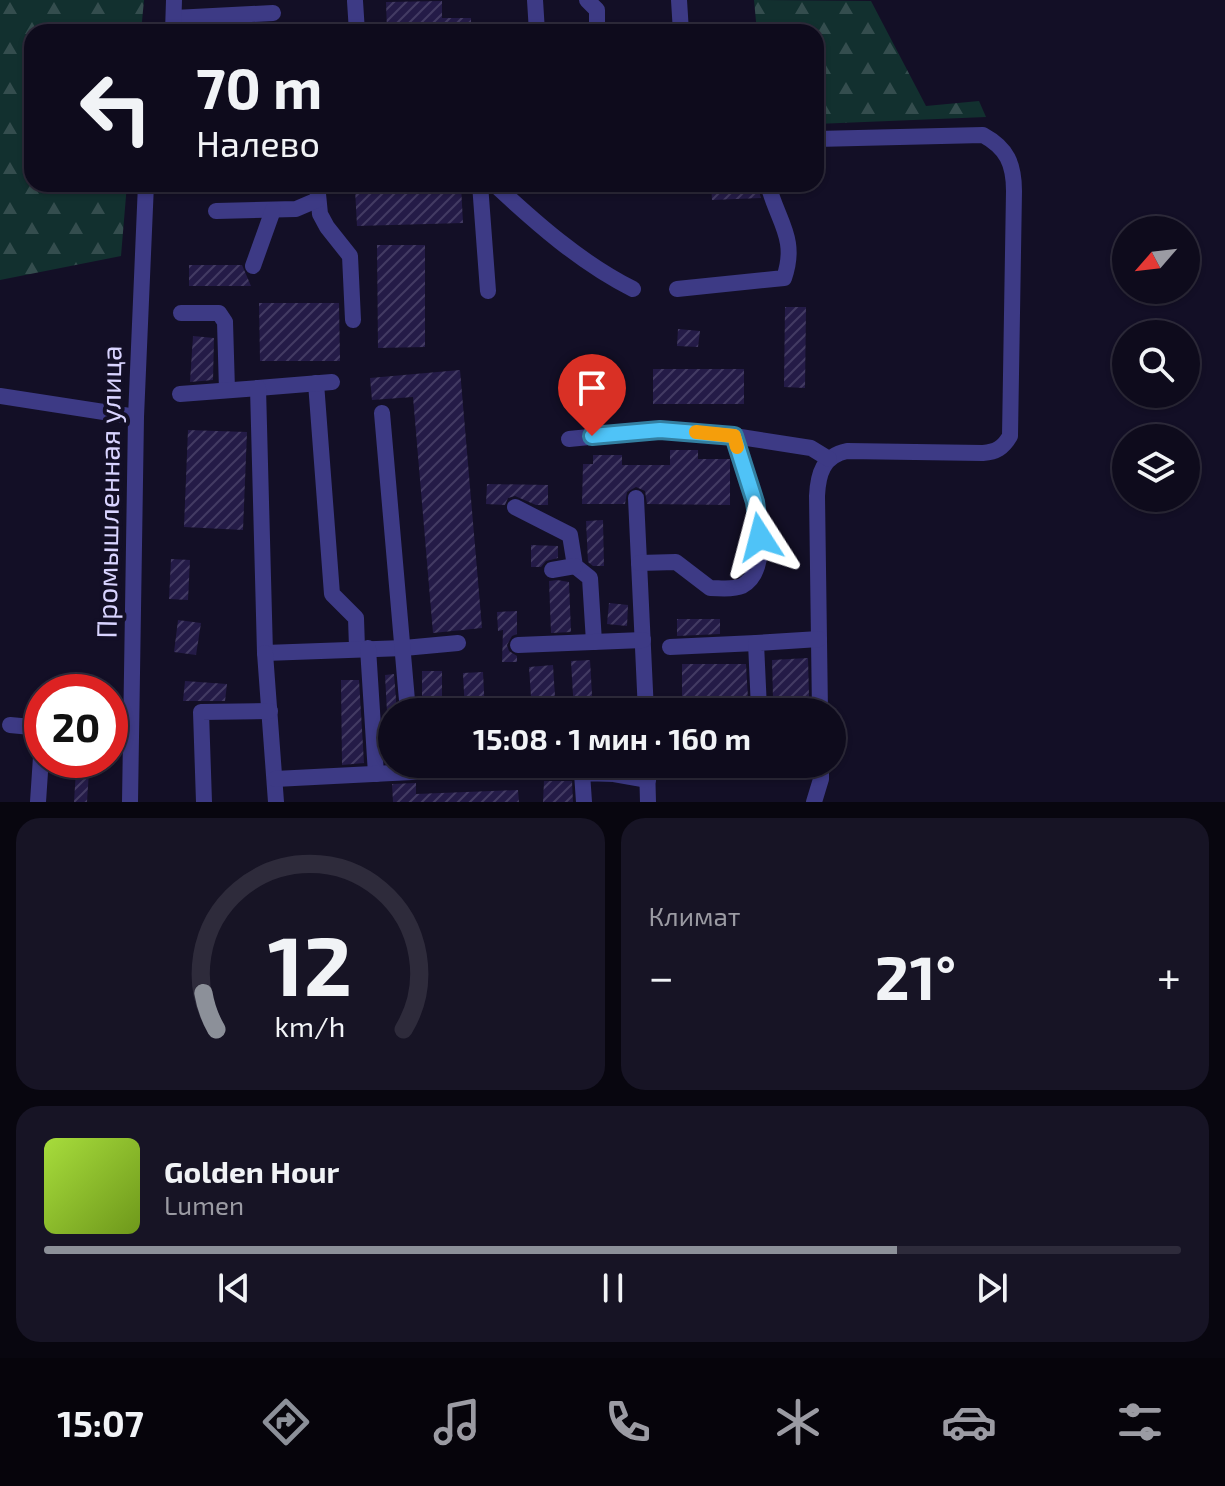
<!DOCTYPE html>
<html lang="ru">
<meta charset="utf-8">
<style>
:root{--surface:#0e0b1c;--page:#171425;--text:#f1f3f6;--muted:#9b9ba3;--line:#2e2b3b;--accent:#8c9099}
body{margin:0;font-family:"Exo 2",sans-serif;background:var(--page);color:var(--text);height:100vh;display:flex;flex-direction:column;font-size:30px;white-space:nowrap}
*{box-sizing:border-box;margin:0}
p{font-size:26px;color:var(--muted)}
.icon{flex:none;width:44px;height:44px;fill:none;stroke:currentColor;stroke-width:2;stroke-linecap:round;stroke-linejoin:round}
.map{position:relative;height:802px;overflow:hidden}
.drawer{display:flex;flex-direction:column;gap:16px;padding:16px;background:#08060f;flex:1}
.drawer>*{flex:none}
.hud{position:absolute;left:24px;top:24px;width:800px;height:168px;border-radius:24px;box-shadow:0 2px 6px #0004,0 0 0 2px var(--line);background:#0e0b1c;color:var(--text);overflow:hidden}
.needle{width:52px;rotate:242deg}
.fabs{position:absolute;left:1112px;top:216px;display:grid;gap:16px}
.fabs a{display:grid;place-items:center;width:88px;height:88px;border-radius:50%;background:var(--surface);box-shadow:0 2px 6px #0004,0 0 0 2px var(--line);font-size:40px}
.speed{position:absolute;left:24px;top:674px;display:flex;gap:16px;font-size:40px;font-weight:700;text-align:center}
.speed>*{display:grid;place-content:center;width:104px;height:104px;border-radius:50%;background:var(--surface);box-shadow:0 2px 6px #0004,0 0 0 2px var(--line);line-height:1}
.speed .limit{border:12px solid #d22;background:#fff;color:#111}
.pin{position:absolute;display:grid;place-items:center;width:68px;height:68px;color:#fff;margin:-82px -34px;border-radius:50% 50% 50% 0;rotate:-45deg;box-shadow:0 0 8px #0007}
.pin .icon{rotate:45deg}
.me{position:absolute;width:88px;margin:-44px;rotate:351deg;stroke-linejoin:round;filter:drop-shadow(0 0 6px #0008)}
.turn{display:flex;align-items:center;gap:28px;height:168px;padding:0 40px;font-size:36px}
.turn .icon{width:104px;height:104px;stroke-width:2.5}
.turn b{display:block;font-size:56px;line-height:68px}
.big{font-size:60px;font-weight:700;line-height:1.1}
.drawer .card{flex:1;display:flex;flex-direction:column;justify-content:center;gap:12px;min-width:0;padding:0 28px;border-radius:24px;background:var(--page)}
.drawer .dial{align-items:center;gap:0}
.dial svg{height:208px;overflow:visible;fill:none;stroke:var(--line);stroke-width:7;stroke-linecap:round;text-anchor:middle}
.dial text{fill:var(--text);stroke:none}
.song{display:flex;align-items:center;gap:24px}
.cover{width:96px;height:96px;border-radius:12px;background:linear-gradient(135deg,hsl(80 70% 55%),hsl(80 70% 35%))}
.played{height:8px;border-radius:4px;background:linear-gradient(90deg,var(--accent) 75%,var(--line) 75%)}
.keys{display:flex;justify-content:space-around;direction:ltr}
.heat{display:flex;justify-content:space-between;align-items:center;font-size:44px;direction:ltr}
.drawer .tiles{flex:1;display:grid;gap:16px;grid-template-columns:1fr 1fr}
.card:last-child{grid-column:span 2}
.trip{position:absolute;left:378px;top:698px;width:468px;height:80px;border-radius:40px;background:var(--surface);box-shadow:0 2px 6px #0004,0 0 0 2px var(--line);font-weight:700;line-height:80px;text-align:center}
.dock{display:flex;height:128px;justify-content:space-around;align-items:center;background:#06040b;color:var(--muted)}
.dock .icon{width:56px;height:56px}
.dock .current{color:var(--accent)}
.dock b{font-size:36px;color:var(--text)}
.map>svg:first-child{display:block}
.forest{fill:url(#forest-firs)}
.building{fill:url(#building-hatch)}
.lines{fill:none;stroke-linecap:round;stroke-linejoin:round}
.minor{stroke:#3d3a85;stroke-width:16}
.route-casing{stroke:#337fa1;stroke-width:20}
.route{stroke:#4fc3f7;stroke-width:14}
.slow{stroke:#f59e0b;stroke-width:14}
.labels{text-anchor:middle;stroke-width:8;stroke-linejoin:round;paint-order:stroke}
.street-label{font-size:28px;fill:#d9d4ff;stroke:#130f26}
</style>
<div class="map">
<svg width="1225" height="802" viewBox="0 0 1225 802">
<defs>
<pattern id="forest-firs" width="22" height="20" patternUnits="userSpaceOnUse" patternTransform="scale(2)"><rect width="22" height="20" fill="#12302f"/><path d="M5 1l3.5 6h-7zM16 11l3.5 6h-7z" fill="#344d4e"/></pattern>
<pattern id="building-hatch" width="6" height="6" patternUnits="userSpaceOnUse" patternTransform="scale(2)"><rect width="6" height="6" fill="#241b47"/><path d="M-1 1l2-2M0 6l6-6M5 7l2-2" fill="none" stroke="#433b63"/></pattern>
</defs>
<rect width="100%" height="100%" fill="#130f26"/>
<g class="forest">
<path d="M0,0H144L141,32H32V184H127L121,256L0,280Z"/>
<path d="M754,0L871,1L926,106L979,101L986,117L816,124V32H757Z"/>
</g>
<g class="building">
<path d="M442,1V18H471V32H387L386,2Z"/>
<path d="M711,184H757L761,198L712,200Z"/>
<path d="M461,186L463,223L357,226L355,189Z"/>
<path d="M377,245H425V347L378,348Z"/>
<path d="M189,265H242L251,286H189Z"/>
<path d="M259,303H339L340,361H260Z"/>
<path d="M785,307H806L805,388L784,387Z"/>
<path d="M678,329L700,331L698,347L677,346Z"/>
<path d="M193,336L214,338L213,380L190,382Z"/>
<rect x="653" y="369" width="91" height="35"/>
<path d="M460,370L482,628L433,633L413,397L372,400L370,378Z"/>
<path d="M188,430L247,432L243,530L184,527Z"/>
<path d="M670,450H698V459H730V505L647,504L645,491L636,487L627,492L625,504H582L583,464H593V455H622V465H670Z"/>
<path d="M487,484L548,485V505H536L515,496L508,498L505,505L486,504Z"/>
<path d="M603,520L604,566H593L588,562L586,521Z"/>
<path d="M531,545L558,546V558L546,561L541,567H531Z"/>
<path d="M171,559L190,560L188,600L169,599Z"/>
<path d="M557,580L569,582L571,632L551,633L549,581Z"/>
<path d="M609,603L628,605L627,626L607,624Z"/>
<path d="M517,611V634L512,636L507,645L509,651L517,656V662H502L503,630L498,631L497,612Z"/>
<path d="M677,619H720V634L677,636Z"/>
<path d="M178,620L201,623L196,655L174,652Z"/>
<path d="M808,658L809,697L773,698L772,660Z"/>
<path d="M590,660L593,712H574L571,661Z"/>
<path d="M682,664H746L748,699L682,704Z"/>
<path d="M553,665L556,712H532L529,667Z"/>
<rect x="422" y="671" width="20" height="41"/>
<path d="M483,672L485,712H465L463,673Z"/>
<path d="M394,674L397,712H387L385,675Z"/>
<path d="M341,680H359L364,763L342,765Z"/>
<path d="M185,681L227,684L225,701H183Z"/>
<path d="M76,770L89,771L87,802H74Z"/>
<path d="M544,781H572L573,802H543Z"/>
<path d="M416,783V794L518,790L519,802H393L392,784Z"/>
</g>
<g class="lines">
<g class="minor">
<path d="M535,0L537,32"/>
<path d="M587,0L597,10V32"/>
<path d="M679,0L681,32"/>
<path d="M355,1L357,32"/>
<path d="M174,18L273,13"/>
<path d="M173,32L174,0"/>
<path d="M816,139L983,135C1007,148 1014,164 1014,191L1010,436C1003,448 996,452 983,453L847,451C823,456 818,474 817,496L820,712"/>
<path d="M317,184L320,214L327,227L350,256L353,320"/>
<path d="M480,184L488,291"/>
<path d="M494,184C536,223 581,263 633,289"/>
<path d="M216,211L296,209L317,200"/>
<path d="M253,266L273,210"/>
<path d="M677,289L784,278C798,238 777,221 768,184"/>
<path d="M181,313H219L225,322L227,390"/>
<path d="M316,383L332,594L356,618L357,648"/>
<path d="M258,388L332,382"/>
<path d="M180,394L258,388L265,653L404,648L458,643"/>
<path d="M0,396L136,417"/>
<path d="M382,413L408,712"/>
<path d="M569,439L660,430L734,436"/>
<path d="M636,498L646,712"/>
<path d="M515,507L570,535L575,566L590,578L594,642"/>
<path d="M639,563L676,562L710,588C720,588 733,590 742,586C782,564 744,468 734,436L811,448L829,459"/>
<path d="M552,570L575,566"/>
<path d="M518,645L643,640"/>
<path d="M670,647L756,643"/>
<path d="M368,648L376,774"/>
<path d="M265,653L276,802"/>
<path d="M759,709L756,643L819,639"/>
<path d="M700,712L805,707"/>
<path d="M10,725L42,728"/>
<path d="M110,732L131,733"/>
<path d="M647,764L648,802"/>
<path d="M275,779L412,772L481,764"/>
<path d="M38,802L42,742"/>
<path d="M130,802L136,417L146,184"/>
<path d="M204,802L201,712L270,711"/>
<path d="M584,802L582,773L614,774L648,780"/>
<path d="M814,802L821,779V764"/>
</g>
</g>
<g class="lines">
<g class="route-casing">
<path id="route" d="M592,436L660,430L734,436L755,502L760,537"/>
</g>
<use href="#route" class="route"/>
<path class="slow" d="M696,432L734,436L737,447"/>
</g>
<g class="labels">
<g class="street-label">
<text transform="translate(109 492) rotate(-89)" y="10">Промышленная улица</text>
</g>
</g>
</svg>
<div class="fabs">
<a><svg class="needle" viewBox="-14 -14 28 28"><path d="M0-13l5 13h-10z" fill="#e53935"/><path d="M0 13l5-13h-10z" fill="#9b9ba3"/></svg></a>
<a><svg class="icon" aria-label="search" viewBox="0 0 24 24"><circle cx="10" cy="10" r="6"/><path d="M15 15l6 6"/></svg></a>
<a><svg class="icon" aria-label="layers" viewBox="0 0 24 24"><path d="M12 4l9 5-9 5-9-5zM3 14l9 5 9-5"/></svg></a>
</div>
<div class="speed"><div class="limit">20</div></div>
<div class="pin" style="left:592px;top:436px;background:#d93025"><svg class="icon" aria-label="arrive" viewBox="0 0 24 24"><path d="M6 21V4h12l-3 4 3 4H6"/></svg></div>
<svg class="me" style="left:760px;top:537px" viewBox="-20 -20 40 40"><path d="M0-17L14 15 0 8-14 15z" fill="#4fc3f7" stroke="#fff" stroke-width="4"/></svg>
<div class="trip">15:08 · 1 мин · 160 m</div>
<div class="hud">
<div class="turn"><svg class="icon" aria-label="left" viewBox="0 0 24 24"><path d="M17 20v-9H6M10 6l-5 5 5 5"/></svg><div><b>70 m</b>Налево</div></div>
</div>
</div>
<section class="drawer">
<div class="tiles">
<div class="card dial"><svg viewBox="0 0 100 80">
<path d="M14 69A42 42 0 1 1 86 69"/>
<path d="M14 69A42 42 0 0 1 9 55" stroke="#8c9099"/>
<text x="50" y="56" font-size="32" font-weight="700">12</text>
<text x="50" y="72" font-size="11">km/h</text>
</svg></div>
<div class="card"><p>Климат</p>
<div class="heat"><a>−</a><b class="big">21°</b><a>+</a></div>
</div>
<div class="card">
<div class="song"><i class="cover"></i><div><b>Golden Hour</b><p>Lumen</p></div></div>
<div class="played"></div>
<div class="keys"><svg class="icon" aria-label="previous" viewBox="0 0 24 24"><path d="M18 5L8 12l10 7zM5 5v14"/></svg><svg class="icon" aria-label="pause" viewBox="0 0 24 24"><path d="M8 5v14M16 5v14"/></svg><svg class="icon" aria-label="next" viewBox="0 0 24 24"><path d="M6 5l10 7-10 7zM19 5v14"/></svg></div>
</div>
</div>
</section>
<nav class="dock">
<b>15:07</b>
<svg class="icon current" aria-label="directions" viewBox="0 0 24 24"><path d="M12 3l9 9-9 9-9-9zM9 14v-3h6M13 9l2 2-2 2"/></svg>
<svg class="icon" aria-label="music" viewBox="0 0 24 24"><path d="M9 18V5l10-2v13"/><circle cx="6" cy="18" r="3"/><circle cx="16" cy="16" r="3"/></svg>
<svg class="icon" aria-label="phone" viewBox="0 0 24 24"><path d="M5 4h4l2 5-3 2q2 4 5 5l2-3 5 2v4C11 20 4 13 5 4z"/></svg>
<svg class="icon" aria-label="climate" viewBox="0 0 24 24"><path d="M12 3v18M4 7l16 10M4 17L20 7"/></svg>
<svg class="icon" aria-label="car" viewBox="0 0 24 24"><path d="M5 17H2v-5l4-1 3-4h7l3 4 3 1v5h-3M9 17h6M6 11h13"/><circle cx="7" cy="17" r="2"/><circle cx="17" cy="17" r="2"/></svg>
<svg class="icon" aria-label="filters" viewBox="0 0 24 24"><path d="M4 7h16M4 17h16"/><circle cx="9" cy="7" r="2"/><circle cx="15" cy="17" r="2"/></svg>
</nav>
